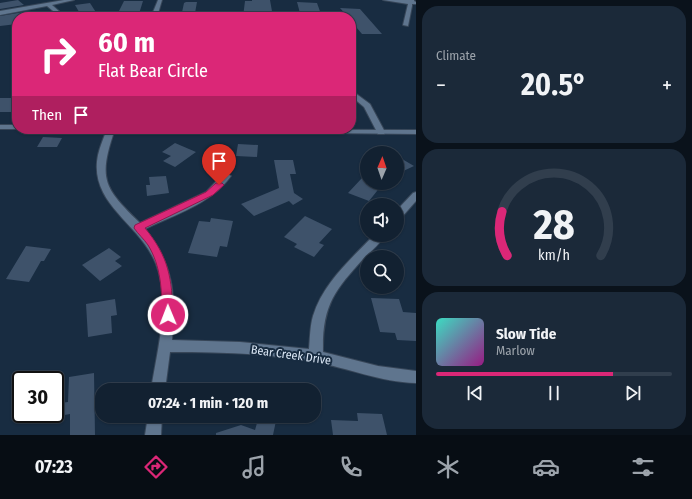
<!DOCTYPE html>
<meta charset="utf-8">
<style>
:root{--surface:#122131;--page:#1b2939;--text:#f1f3f6;--muted:#9ca3ab;--line:#313e4d;--accent:#db2777}
body{margin:0;font-family:"Fira Sans Condensed",sans-serif;background:var(--page);color:var(--text);height:100vh;display:flex;flex-direction:column;font-size:15px;white-space:nowrap}
*{box-sizing:border-box;margin:0}
p{font-size:13px;color:var(--muted)}
.icon{flex:none;width:22px;height:22px;fill:none;stroke:currentColor;stroke-width:2;stroke-linecap:round;stroke-linejoin:round}
.map{position:relative;flex:1;overflow:hidden}
.drawer{display:flex;flex-direction:column;gap:6px;padding:6px;background:#0a121b;width:276px}
.drawer>*{flex:none}
.top-card{position:absolute;left:12px;top:12px;width:344px;height:122px;border-radius:16px;box-shadow:0 1px 3px #0004,0 0 0 1px var(--line);background:#db2777;color:#fff;overflow:hidden}
.needle{width:26px;rotate:2deg}
.buttons{position:absolute;left:360px;top:146px;display:grid;gap:8px}
.buttons a{display:grid;place-items:center;width:44px;height:44px;border-radius:50%;background:var(--surface);box-shadow:0 1px 3px #0004,0 0 0 1px var(--line);font-size:20px}
.speed{position:absolute;left:12px;top:371px;display:flex;gap:8px;font-size:20px;font-weight:700;text-align:center}
.speed>*{display:grid;place-content:center;width:52px;height:52px;border-radius:50%;background:var(--surface);box-shadow:0 1px 3px #0004,0 0 0 1px var(--line);line-height:1}
.speed .limit{border:2px solid #111;border-radius:6px;background:#fff;color:#111}
.pin{position:absolute;display:grid;place-items:center;width:34px;height:34px;color:#fff;margin:-41px -17px;border-radius:50% 50% 50% 0;rotate:-45deg;box-shadow:0 0 4px #0007}
.pin .icon{rotate:45deg}
.me{position:absolute;width:44px;margin:-22px;rotate:359deg;stroke-linejoin:round;filter:drop-shadow(0 0 3px #0008)}
.turn{display:flex;align-items:center;gap:14px;height:84px;padding:0 20px;font-size:18px}
.turn .icon{width:52px;height:52px;stroke-width:2.5}
.turn b{display:block;font-size:28px;line-height:34px}
.then{display:flex;align-items:center;height:38px;padding:0 20px;background:#0003;gap:8px;font-size:15px}
.big{font-size:30px;font-weight:700;line-height:1.1}
.drawer .widget{flex:1;display:flex;flex-direction:column;justify-content:center;gap:6px;min-width:0;padding:0 14px;border-radius:16px;background:var(--page)}
.drawer .dial{align-items:center;gap:0}
.dial svg{height:104px;overflow:visible;fill:none;stroke:var(--line);stroke-width:7;stroke-linecap:round;text-anchor:middle}
.dial text{fill:var(--text);stroke:none}
.song{display:flex;align-items:center;gap:12px}
.cover{width:48px;height:48px;border-radius:6px;background:linear-gradient(135deg,hsl(170 70% 55%),hsl(310 70% 35%))}
.played{height:4px;border-radius:2px;background:linear-gradient(90deg,var(--accent) 75%,var(--line) 75%)}
.keys{display:flex;justify-content:space-around;direction:ltr}
.heat{display:flex;justify-content:space-between;align-items:center;font-size:22px;direction:ltr}
.trip{position:absolute;left:95px;top:383px;width:226px;height:40px;border-radius:16px;background:var(--surface);box-shadow:0 1px 3px #0004,0 0 0 1px var(--line);font-weight:700;line-height:40px;text-align:center}
.tabs{display:flex;height:64px;justify-content:space-around;align-items:center;background:#070d14;color:var(--muted)}
.tabs .icon{width:28px;height:28px}
.tabs .on{color:var(--accent)}
.tabs b{font-size:18px;color:var(--text)}
main{display:flex;flex:1;min-height:0}
.map>svg:first-child{display:block}
.building{fill:#3e526a}
.lines{fill:none;stroke-linecap:round;stroke-linejoin:round}
.minor-casing{stroke:#374658;stroke-width:2}
.tertiary-casing{stroke:#374658;stroke-width:2}
.minor{fill:#5f758e;fill-rule:evenodd}
.tertiary{fill:#5f758e;fill-rule:evenodd}
.route{fill:#db2777;stroke:#8e194d}
.labels{text-anchor:middle;stroke-width:4;stroke-linejoin:round;paint-order:stroke}
.near-street-label{font-size:12px;fill:#dae6f4;stroke:#182c41}
</style>
<main>
<div class="map">
<svg width="416" height="435" viewBox="0 0 416 435">
<rect width="100%" height="100%" fill="#182c41"/>
<g class="building">
<path d="M18,0L24,5L0,9V3Z"/>
<path d="M252,0H270L273,17H243L245,1H252Z"/>
<path d="M124,1H143L138,17H116Z"/>
<path d="M186,2H197L195,13H193L192,17H181L184,3Z"/>
<path d="M297,2L317,3L322,17H301Z"/>
<path d="M90,3L99,17H82L75,5Z"/>
<path d="M340,8L360,9L382,34H362L351,21V17H348Z"/>
<path d="M30,11L37,17H17V24L0,26V16Z"/>
<rect x="0" y="98" width="17" height="14"/>
<path d="M43,137L62,138L57,147H37Z"/>
<path d="M175,143L196,152L175,167L163,161L171,156L162,152Z"/>
<path d="M238,144L258,145L257,157L236,156Z"/>
<path d="M397,156L414,166L397,174Z"/>
<path d="M274,160H293L296,174H290L294,193L303,199L293,205L289,201L254,216L241,204L279,188Z"/>
<path d="M166,176L169,193L147,196L146,185H150L149,177Z"/>
<path d="M362,178L367,180V183H374L381,186L369,201L348,193Z"/>
<path d="M305,216L332,229L319,243L324,245L314,257L294,247L297,244L284,237Z"/>
<path d="M211,218L233,221L227,247L220,246L217,257L188,253L199,221L210,222Z"/>
<path d="M26,246L51,249L44,261H41L29,282L6,279Z"/>
<path d="M109,248L121,257L115,261L122,266L100,281L82,265Z"/>
<path d="M371,298L399,299L403,312L416,313V341L397,340L395,333L380,332Z"/>
<path d="M115,299L117,315L111,316L112,333L88,337L86,304Z"/>
<path d="M94,373L95,435H70V414L59,416L60,403L68,402L69,377Z"/>
<path d="M357,413L382,414L387,435H333L331,420L358,421Z"/>
<path d="M259,416H277L273,435H216V433L241,425L255,430Z"/>
</g>
<g class="lines">
<g class="minor-casing">
<g id="minor">
<path d="M64,0H74L52,5L61,13L58,15L47,6L0,15V11Z"/>
<path d="M158,0H162L157,17H151Z"/>
<path d="M383,0H414V1L416,2V4H412V6L408,26L403,25L408,4Z"/>
<path d="M351,90L370,104L385,132L384,134H378L364,107L351,96Z"/>
<path d="M107,129H115C98,179 103,187 140,223L206,192L223,174L226,173L231,176C211,204 174,215 145,229C174,265 176,296 172,340L240,342L309,349C310,338 310,326 313,316C323,283 351,259 374,235H385C380,244 371,251 364,258C334,291 322,306 323,352L378,366L416,371V383C380,382 349,368 314,362C267,353 218,352 170,352L165,390H151C157,350 171,303 156,264C140,223 88,204 98,155C100,146 104,137 107,129Z"/>
<path d="M416,192V201L401,218L397,219V210L413,193Z"/>
<path d="M148,416H162L161,435H145Z"/>
</g>
</g>
<g class="tertiary-casing">
<g id="tertiary">
<path d="M0,125H17V129H18H0Z"/>
<path d="M130,129L416,130V134L134,131Z"/>
</g>
</g>
<use href="#minor" class="minor"/>
<use href="#tertiary" class="tertiary"/>
</g>
<path class="route" d="M216,183H222L224,185L213,195L145,228C169,257 172,279 173,315L171,318L168,319L164,318L162,315C162,291 161,266 148,245C144,239 138,234 134,228L135,225L206,192Z"/>
<g class="labels">
<g class="near-street-label">
<text transform="translate(291 355) rotate(8)" y="4">Bear Creek Drive</text>
</g>
</g>
</svg>
<div class="buttons">
<a><svg class="needle" viewBox="-14 -14 28 28"><path d="M0-13l5 13h-10z" fill="#e53935"/><path d="M0 13l5-13h-10z" fill="#9ca3ab"/></svg></a>
<a><svg class="icon" aria-label="sound" viewBox="0 0 24 24"><path d="M4 9h4l5-4v14l-5-4H4zM17 9q2 3 0 6"/></svg></a>
<a><svg class="icon" aria-label="search" viewBox="0 0 24 24"><circle cx="10" cy="10" r="6"/><path d="M15 15l6 6"/></svg></a>
</div>
<div class="speed"><div class="limit">30</div></div>
<div class="pin" style="left:219px;top:185px;background:#d93025"><svg class="icon" aria-label="arrive" viewBox="0 0 24 24"><path d="M6 21V4h12l-3 4 3 4H6"/></svg></div>
<svg class="me" style="left:168px;top:315px" viewBox="-20 -20 40 40"><circle r="17" fill="#db2777" stroke="#fff" stroke-width="3"/><path d="M0-11L8 9 0 5-8 9z" fill="#fff"/></svg>
<div class="trip">07:24 · 1 min · 120 m</div>
<div class="top-card">
<div class="turn"><svg class="icon" aria-label="right" viewBox="0 0 24 24"><path d="M7 20v-9h11M14 6l5 5-5 5"/></svg><div><b>60 m</b>Flat Bear Circle</div></div>
<div class="then">Then<svg class="icon" aria-label="arrive" viewBox="0 0 24 24"><path d="M6 21V4h12l-3 4 3 4H6"/></svg></div>
</div>
</div>
<section class="drawer">
<div class="widget"><p>Climate</p>
<div class="heat"><a>−</a><b class="big">20.5°</b><a>+</a></div>
</div>
<div class="widget dial"><svg viewBox="0 0 100 80">
<path d="M14 69A42 42 0 1 1 86 69"/>
<path d="M14 69A42 42 0 0 1 10 35" stroke="#db2777"/>
<text x="50" y="56" font-size="32" font-weight="700">28</text>
<text x="50" y="72" font-size="11">km/h</text>
</svg></div>
<div class="widget">
<div class="song"><i class="cover"></i><div><b>Slow Tide</b><p>Marlow</p></div></div>
<div class="played"></div>
<div class="keys"><svg class="icon" aria-label="previous" viewBox="0 0 24 24"><path d="M18 5L8 12l10 7zM5 5v14"/></svg><svg class="icon" aria-label="pause" viewBox="0 0 24 24"><path d="M8 5v14M16 5v14"/></svg><svg class="icon" aria-label="next" viewBox="0 0 24 24"><path d="M6 5l10 7-10 7zM19 5v14"/></svg></div>
</div>
</section>
</main>
<nav class="tabs">
<b>07:23</b>
<svg class="icon on" aria-label="directions" viewBox="0 0 24 24"><path d="M12 3l9 9-9 9-9-9zM9 14v-3h6M13 9l2 2-2 2"/></svg>
<svg class="icon" aria-label="music" viewBox="0 0 24 24"><path d="M9 18V5l10-2v13"/><circle cx="6" cy="18" r="3"/><circle cx="16" cy="16" r="3"/></svg>
<svg class="icon" aria-label="phone" viewBox="0 0 24 24"><path d="M5 4h4l2 5-3 2q2 4 5 5l2-3 5 2v4C11 20 4 13 5 4z"/></svg>
<svg class="icon" aria-label="climate" viewBox="0 0 24 24"><path d="M12 3v18M4 7l16 10M4 17L20 7"/></svg>
<svg class="icon" aria-label="car" viewBox="0 0 24 24"><path d="M5 17H2v-5l4-1 3-4h7l3 4 3 1v5h-3M9 17h6M6 11h13"/><circle cx="7" cy="17" r="2"/><circle cx="17" cy="17" r="2"/></svg>
<svg class="icon" aria-label="filters" viewBox="0 0 24 24"><path d="M4 7h16M4 17h16"/><circle cx="9" cy="7" r="2"/><circle cx="15" cy="17" r="2"/></svg>
</nav>
